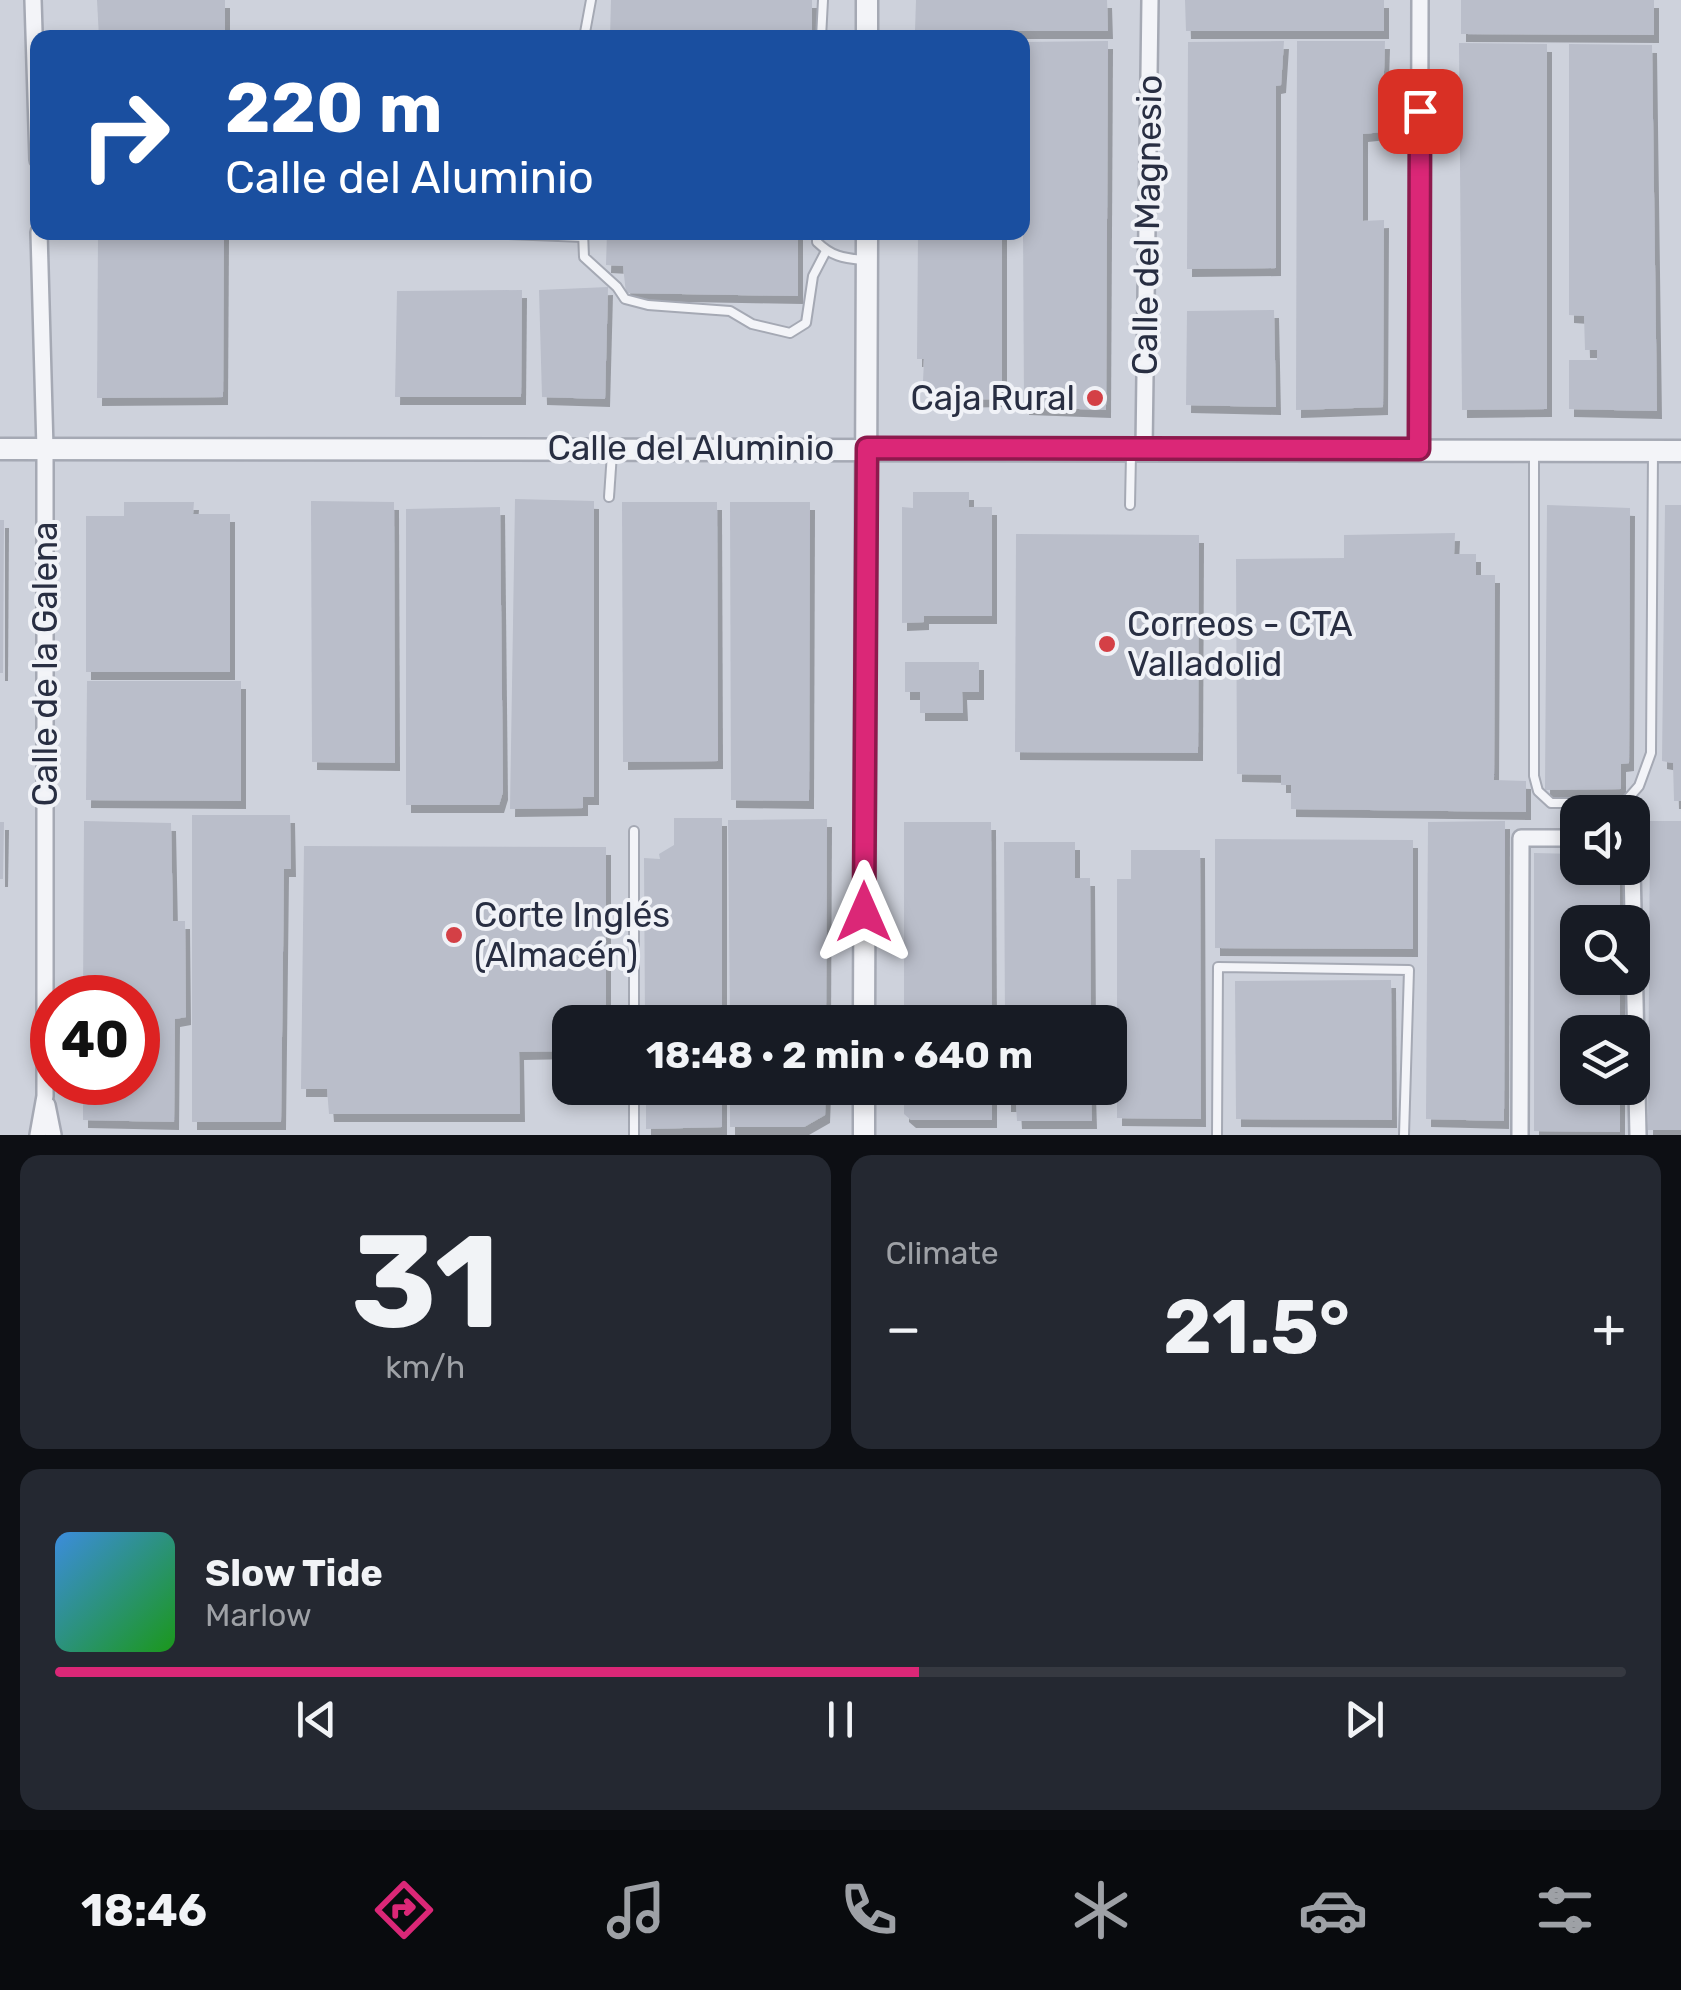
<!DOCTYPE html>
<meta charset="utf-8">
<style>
:root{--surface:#171b24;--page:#242831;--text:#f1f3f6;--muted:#9ea1a6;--line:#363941;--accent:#db2777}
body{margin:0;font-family:Rubik,sans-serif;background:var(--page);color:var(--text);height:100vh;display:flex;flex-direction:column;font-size:38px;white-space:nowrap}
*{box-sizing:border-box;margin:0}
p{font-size:32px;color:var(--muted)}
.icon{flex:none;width:55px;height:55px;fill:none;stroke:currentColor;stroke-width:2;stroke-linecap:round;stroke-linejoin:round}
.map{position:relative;height:1135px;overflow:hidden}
.drawer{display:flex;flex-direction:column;gap:20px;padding:20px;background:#0d0f14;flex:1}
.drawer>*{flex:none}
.banner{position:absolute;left:30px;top:30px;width:1000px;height:210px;border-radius:20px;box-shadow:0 5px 15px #0003;background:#1a4fa0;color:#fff;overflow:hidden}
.buttons{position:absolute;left:1560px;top:795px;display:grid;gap:20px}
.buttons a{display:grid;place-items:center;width:90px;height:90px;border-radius:20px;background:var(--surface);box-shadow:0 5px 15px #0003;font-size:50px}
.speed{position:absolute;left:30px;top:975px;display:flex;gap:20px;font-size:50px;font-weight:700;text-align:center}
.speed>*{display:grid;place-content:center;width:130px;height:130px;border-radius:50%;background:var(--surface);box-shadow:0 5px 15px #0003;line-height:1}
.speed .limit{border:15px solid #d22;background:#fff;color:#111}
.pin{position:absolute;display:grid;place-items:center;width:85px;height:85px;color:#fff;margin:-42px;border-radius:20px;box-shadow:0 5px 15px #0006}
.me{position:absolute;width:110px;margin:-55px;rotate:0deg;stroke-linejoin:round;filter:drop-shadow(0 0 8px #0008)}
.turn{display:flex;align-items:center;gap:35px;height:210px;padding:0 30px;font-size:45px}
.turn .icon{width:130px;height:130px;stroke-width:2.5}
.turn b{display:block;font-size:70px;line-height:85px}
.big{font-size:75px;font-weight:700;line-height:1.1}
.drawer .tile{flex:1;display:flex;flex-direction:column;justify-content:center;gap:15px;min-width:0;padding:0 35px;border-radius:20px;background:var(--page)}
.drawer .dial{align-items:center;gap:0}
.dial b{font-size:130px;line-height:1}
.song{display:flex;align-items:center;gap:30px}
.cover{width:120px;height:120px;border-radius:15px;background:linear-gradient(135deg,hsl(210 70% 55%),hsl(120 70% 35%))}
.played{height:10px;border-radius:5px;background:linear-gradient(90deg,var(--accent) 55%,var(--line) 55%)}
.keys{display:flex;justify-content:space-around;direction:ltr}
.heat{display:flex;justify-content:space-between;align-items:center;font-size:55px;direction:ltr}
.drawer .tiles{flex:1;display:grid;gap:20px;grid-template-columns:1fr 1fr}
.tile:last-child{grid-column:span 2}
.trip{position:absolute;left:552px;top:1005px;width:575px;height:100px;border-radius:20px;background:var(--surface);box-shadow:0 5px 15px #0003;font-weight:700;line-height:100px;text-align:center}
.dock{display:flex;height:160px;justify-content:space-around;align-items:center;background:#090b0e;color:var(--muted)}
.dock .icon{width:70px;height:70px}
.dock .selected{color:var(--accent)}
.dock b{font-size:45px;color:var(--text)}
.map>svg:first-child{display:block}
.built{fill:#ced2dc;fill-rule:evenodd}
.building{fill:#babeca;filter:url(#shadow)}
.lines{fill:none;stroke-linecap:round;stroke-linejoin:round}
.service-casing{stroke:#a5a9b4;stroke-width:12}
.minor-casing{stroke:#a5a9b4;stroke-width:20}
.tertiary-casing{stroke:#a5a9b4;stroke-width:25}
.service{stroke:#f3f4f8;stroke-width:8}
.minor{stroke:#f3f4f8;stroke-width:15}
.tertiary{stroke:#f3f4f8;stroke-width:20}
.route-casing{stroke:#8e194d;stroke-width:25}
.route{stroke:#db2777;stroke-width:18}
.poi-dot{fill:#d44046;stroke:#f0f2f7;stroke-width:4}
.labels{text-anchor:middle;stroke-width:8;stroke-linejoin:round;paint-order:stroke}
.street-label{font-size:35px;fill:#282e42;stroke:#f0f2f7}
.poi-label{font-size:35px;fill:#282e42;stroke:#f0f2f7;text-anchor:start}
</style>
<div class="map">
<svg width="1681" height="1135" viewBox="0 0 1681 1135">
<defs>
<filter id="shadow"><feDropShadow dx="5" dy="8" stdDeviation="0" flood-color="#0004"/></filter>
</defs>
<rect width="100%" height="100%" fill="#e0e3ea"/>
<path class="built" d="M0,0H1681V1135H0ZM38,38H1022V232H38ZM1578,812H1632V868H1578ZM1578,922H1632V978H1578ZM52,998H138V1082H52ZM570,1022H1110V1088H570ZM1578,1032H1632V1088H1578Z"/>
<g class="building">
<path d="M97,0H225V38H99Z"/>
<path d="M611,0H812V38H610Z"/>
<path d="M916,0H1107L1108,31H915Z"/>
<path d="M1185,0H1384V31H1186Z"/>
<path d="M1461,0H1654V35L1461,34Z"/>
<path d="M1108,41L1106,410L1024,407L1022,42Z"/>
<path d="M1284,41L1281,85L1276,86V268L1187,269L1188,42Z"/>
<path d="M1297,41H1385L1382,132L1363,134V221L1384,220L1383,407L1296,410Z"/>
<path d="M1459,43L1547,44V409L1462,410Z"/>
<path d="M1569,44L1652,45L1657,411L1569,409V360H1597V350H1585L1584,316L1569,315Z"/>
<path d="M98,232H224L223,397L97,398Z"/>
<path d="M607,232H798V296L626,293L623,266L606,265Z"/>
<path d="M918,232H1002V399L938,400L923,382L924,359H917Z"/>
<path d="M608,287L605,399L542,397L539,290Z"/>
<path d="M522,290L521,397H395L397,291Z"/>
<path d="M1274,310L1276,407L1186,405L1187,311Z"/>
<path d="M913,492H969V507H992V616H924V622L902,623V507L913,508Z"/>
<path d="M515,499L594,501V797H583V808L510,809Z"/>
<path d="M311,501L394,502L395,763L312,762Z"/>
<path d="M124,502H194L193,514H230V672H86V516H124Z"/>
<path d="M622,502H717L718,761L623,762Z"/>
<path d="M730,502H810L809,801L731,800Z"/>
<path d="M1547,505L1630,508L1629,763L1621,764V789L1545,790Z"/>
<path d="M1665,505H1681V801H1674L1673,763L1662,761Z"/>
<path d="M500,507L503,792L499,805H406V509Z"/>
<path d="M0,520H4L3,673H0Z"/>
<path d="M1455,533L1454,554H1476V575H1495L1494,780L1526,781V812L1291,809V785H1281V775L1237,774L1236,559L1344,558V535Z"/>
<path d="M1016,534L1199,535L1198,753L1015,752Z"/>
<path d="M905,662H979V692H962L963,713H920V692H905Z"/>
<path d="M87,681H241V801L86,800Z"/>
<path d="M192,815H290L291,869H284L281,1122H192Z"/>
<path d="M674,818H722V1022H645L644,858L660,859L659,854L674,845Z"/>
<path d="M827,819L826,1022H730L728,820Z"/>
<path d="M84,821L171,823L173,921H185L186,1017L175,1019L174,1122L83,1120V1082H138V998H83Z"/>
<path d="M1505,821L1504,1121L1426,1119L1428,822Z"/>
<path d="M1650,821H1681V1130H1648Z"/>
<path d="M0,822H4L3,879H0Z"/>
<path d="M904,822H991L992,1022H904Z"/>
<path d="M1215,839L1413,840V949L1215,948Z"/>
<path d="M1004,842H1075V878H1090L1091,1022H1005Z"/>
<path d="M304,846L606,847V1022H570V1051L519,1052L520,1114H329L327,1089H301Z"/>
<path d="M1131,850H1200L1201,1119L1117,1118V879H1131Z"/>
<path d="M1534,853L1578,854V868H1620V922H1578V978H1620V1032H1578V1088H1620V1132L1534,1131Z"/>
<path d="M1391,980L1392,1120L1236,1119L1235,981Z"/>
<path d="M646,1088H722V1127L646,1129Z"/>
<path d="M730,1088H826L825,1115L804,1127H730Z"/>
<path d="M904,1088H992V1120H911L904,1114Z"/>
<path d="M1006,1088H1091L1092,1121H1017L1016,1104H1006Z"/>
</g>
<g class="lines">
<g class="service-casing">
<g id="service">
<path d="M584,38L591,0"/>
<path d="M821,38L823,0"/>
<path d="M462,232L583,237"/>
<path d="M583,232L584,257L617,287L625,299L648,305L730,311L752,324L790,333L806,323L813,276L826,251"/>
<path d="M817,232V242C831,256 843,258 862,260"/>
<path d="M1534,455V776L1538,791L1551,803H1624L1639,786L1651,753L1653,452"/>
<path d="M609,497L612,453"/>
<path d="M1130,505L1131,454"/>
<path d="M634,831V1022"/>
<path d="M634,1088V1135"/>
<path d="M1217,1135L1218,967L1409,970L1404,1135"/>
</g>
</g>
<g class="minor-casing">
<g id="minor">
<path d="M33,0L38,160"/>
<path d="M1144,449L1150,0"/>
<path d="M1419,449L1420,0"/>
<path d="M1632,868L1638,1135"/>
<path d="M47,1105L53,1135"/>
<path d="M38,1135L45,1096V449L39,232"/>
<path d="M1520,1135L1521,838H1578"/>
</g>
</g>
<g class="tertiary-casing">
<g id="tertiary">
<path d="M867,0V38"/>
<path d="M0,449L1681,451"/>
<path d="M864,1022L867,232"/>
<path d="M864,1135V1088"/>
</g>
</g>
<use href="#service" class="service"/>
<use href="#minor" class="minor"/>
<use href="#tertiary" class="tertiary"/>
</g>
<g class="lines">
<g class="route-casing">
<path id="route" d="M864,912L867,448L1419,449L1420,111"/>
</g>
<use href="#route" class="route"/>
</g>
<g class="poi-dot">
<circle cx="1095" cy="398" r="10"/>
<circle cx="1107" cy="644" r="10"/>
<circle cx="454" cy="935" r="10"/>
</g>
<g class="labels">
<g class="street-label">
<text transform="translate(1147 225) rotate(-89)" y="12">Calle del Magnesio</text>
<text x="691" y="460">Calle del Aluminio</text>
<text transform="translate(45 664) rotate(-90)" y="12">Calle de la Galena</text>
</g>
<g class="poi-label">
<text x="1075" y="410" text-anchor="end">Caja Rural</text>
<text x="1127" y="636">Correos - CTA<tspan x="1127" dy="40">Valladolid</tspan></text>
<text x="474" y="927">Corte Inglés<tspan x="474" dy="40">(Almacén)</tspan></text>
</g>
</g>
</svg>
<div class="buttons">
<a><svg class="icon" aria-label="sound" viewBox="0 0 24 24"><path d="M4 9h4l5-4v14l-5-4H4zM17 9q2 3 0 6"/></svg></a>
<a><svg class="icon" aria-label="search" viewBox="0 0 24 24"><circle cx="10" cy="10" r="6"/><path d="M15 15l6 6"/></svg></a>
<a><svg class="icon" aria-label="layers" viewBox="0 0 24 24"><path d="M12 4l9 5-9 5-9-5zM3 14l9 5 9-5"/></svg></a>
</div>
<div class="speed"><div class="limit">40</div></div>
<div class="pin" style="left:1420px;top:111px;background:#d93025"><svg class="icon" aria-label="arrive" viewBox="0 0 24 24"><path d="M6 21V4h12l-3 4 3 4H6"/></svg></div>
<svg class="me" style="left:864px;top:912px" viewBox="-20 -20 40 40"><path d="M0-17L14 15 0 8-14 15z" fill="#db2777" stroke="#fff" stroke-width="4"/></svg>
<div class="trip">18:48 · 2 min · 640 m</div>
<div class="banner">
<div class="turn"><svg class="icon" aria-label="right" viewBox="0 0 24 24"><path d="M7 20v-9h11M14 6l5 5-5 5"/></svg><div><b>220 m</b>Calle del Aluminio</div></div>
</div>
</div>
<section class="drawer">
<div class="tiles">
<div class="tile dial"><b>31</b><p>km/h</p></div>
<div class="tile"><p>Climate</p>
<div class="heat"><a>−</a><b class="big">21.5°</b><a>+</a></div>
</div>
<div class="tile">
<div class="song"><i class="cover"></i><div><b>Slow Tide</b><p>Marlow</p></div></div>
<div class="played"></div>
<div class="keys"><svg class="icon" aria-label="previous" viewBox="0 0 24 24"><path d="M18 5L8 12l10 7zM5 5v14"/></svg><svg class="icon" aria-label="pause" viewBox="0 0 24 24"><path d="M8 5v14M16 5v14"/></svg><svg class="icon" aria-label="next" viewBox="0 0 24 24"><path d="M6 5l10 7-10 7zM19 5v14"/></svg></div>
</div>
</div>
</section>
<nav class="dock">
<b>18:46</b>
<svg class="icon selected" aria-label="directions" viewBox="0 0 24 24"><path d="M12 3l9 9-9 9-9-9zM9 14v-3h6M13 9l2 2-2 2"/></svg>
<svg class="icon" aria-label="music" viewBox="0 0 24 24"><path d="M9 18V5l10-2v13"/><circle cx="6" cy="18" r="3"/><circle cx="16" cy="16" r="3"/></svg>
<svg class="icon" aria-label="phone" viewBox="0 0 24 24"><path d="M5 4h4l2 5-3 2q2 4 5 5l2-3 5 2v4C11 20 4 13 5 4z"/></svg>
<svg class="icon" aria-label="climate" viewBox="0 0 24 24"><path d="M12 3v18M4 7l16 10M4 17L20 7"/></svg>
<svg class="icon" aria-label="car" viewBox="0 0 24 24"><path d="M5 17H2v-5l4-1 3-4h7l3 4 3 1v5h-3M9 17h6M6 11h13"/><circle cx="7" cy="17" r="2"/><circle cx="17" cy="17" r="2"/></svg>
<svg class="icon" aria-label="filters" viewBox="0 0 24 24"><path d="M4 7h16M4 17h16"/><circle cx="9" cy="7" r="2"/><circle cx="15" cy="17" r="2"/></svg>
</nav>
